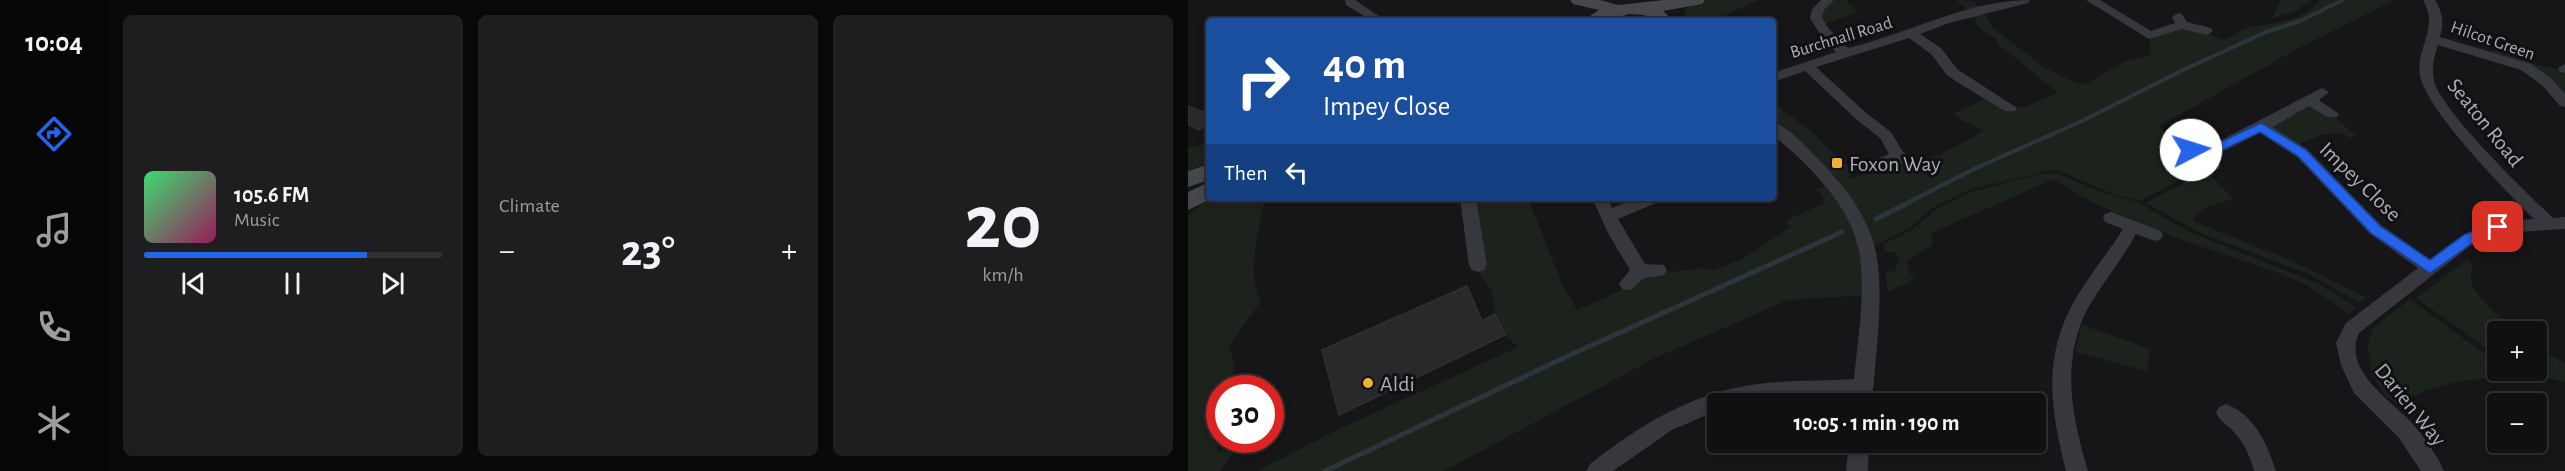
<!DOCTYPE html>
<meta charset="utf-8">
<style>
:root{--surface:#101012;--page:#1e1e20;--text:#f1f3f6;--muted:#9c9d9f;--line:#303032;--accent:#2563eb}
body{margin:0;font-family:"Alegreya Sans",sans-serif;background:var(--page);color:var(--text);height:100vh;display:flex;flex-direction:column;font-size:22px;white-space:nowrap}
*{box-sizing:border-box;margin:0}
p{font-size:20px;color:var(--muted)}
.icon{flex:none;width:33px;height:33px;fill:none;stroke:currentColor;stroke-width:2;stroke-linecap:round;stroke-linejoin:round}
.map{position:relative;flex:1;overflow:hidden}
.drawer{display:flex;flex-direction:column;gap:15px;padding:15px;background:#09090a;width:1080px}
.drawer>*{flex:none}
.hud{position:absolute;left:18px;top:18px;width:570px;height:183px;border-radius:6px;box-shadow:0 3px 9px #0003,0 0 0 2px var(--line);background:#1a4fa0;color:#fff;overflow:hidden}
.buttons{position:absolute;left:1299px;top:321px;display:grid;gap:12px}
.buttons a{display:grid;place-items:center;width:60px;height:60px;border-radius:6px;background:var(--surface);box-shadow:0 3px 9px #0003,0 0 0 2px var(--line);font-size:30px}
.speed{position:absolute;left:18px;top:375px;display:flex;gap:12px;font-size:30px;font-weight:700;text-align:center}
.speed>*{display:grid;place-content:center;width:78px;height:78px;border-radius:50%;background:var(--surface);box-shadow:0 3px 9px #0003,0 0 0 2px var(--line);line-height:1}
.speed .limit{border:9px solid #d22;background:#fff;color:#111}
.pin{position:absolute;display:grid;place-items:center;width:51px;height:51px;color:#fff;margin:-26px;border-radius:12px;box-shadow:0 3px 9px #0006}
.me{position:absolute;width:66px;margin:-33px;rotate:85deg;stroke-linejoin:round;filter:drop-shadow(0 0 4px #0008)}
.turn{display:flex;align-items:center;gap:21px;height:126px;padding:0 18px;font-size:27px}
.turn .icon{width:78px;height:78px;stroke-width:2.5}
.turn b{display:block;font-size:42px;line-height:51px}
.then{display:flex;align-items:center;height:57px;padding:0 18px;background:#0003;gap:12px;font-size:22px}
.big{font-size:45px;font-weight:600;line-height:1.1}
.drawer .widget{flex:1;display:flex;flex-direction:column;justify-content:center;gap:9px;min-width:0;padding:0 21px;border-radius:9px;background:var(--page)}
.drawer .dial{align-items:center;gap:0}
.dial b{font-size:78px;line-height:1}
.song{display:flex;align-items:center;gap:18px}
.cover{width:72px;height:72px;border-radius:9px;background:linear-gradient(135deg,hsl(140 70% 55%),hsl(330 70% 35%))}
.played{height:6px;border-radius:3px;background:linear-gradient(90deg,var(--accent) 75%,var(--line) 75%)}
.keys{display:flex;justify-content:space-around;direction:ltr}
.heat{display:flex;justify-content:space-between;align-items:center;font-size:33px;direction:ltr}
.drawer .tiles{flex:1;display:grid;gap:15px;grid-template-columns:repeat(3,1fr)}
.trip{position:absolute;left:519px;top:393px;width:339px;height:60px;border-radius:6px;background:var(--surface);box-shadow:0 3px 9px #0003,0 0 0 2px var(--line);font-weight:600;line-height:60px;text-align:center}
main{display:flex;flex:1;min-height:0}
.tabs{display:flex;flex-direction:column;width:108px;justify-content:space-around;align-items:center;background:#060607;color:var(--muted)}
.tabs .icon{width:42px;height:42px}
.tabs .current{color:var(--accent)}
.tabs b{font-size:27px;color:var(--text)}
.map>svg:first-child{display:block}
.green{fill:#1c231d}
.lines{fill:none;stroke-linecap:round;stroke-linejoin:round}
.stream-far1{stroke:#2c353c;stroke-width:4}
.stream{stroke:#2c353c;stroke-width:5}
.building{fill:#29292c;stroke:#303034;stroke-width:1.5}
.street{fill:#37383d;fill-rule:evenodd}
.secondary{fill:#45474d;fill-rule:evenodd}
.route{fill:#2563eb;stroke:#184099;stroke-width:1.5}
.poi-dot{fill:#f2b134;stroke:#111113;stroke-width:2}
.labels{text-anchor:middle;stroke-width:6;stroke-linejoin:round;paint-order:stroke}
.far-street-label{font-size:18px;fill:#a8adb8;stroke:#111113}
.street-label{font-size:22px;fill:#a8adb8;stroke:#111113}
.poi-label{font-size:22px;fill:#a8adb8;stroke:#111113;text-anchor:start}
</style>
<main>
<nav class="tabs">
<b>10:04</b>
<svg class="icon current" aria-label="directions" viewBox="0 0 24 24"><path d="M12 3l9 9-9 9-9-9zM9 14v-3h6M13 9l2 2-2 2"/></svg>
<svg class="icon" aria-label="music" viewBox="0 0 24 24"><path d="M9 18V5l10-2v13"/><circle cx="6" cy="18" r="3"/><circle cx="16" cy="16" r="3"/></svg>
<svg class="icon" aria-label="phone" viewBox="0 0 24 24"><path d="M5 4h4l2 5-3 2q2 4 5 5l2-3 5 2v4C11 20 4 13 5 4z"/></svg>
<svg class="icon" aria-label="climate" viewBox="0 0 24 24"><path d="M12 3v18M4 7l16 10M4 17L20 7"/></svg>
</nav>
<section class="drawer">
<div class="tiles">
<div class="widget">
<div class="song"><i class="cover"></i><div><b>105.6 FM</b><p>Music</p></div></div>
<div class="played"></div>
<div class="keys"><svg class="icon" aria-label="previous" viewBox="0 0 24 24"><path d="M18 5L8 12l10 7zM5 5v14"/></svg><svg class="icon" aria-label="pause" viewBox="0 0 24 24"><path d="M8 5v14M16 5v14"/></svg><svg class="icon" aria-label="next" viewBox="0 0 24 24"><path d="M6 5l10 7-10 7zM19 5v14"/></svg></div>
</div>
<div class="widget"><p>Climate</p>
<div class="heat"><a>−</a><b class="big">23°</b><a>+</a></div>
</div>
<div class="widget dial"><b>20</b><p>km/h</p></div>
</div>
</section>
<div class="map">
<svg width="1377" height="471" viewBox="0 0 1377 471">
<rect width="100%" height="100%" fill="#161618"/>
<g class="green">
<path d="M513,0H570L525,21H492L499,13L495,10Z"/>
<path d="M640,0H657L668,10L667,13L633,25L629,14Z"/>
<path d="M768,0L785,1L796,11L804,27L857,68L890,84L899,83L938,61L963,55L961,35L994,25L1037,40C1045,36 1054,28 1063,27C1086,22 1117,22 1132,0H1203V2L1107,50L971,126L988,144L993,155L1003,150L1020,153L1024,168C997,172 980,190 955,198L953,201L930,196L869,170L859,171L781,190L744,208L721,229L678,249L681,295L600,300L465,359L256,471H69L151,429L330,347L317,335L307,312L304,291L287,268L280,198H340L374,284L389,310L432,291L440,284L470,270L483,272L516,268L525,270L555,259L602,227L597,221L636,203L635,196L628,189L652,181L585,120V102L630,137L628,138L667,172L659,178C676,179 695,162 710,156L723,163L731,162L752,155L795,131C786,123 774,123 766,114L800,97L822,108L837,107L870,93L809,43V40L790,27L785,14Z"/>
<path d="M1093,0H1124L1106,12L1084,18Z"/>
<path d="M1285,46L1303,51L1308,49L1346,64L1377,71V99L1367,85Z"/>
<path d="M1120,99L1144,114L1168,136L1163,138L1151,133L1133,135L1104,147L1073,127Z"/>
<path d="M21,144V163L0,170V147Z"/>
<path d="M1015,172H1019L1045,198C1031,207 1014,201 1005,221L1102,260L1179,298L1171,303L1123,275L1010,232L958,203Z"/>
<path d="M869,173L913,192L949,202L1004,233L1131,284L1168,307L1161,313C1143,302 1125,287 1106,279C1028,249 936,227 866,179L743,233L745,245L719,261L722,274L727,276L720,284L699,291L698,272L707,271L711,261L707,252H697L696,244L722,231L750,208L783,192L851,174Z"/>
<path d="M22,198H77C71,228 58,273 73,301L41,346L47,365L42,388H32V440L29,451H47L32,471H0V215Z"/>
<path d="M1280,259L1284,266C1284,270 1282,276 1283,281C1285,295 1317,322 1328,331L1310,332L1309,356L1228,298Z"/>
<path d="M1222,299L1309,363L1310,370L1322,371L1332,375C1291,379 1244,381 1209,405L1196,394L1184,375L1180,345L1184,329Z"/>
<path d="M894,325L962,349L959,371L887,352Z"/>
<path d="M1349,347L1377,364V382L1345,375L1342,371L1348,370Z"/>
</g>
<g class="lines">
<path class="stream-far1" d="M719,203L788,168L894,121L995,70L1078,32L1112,21L1155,0"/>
<g class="stream">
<path d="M688,219L722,202"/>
<path d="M137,471L380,356L654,232"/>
</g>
</g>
<g class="building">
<path d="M0,106L14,112L21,108V123L11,130L0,125Z"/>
<path d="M279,286L294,321L307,314L317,335L151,415L134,350Z"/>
</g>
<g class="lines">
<g class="street">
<path d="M157,0H167L198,21H184L158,5Z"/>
<path d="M633,0H646L636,10L634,18L641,29L660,48C720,34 779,0 842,0L840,3L761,23L732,34L753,48L769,69L829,108L827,111H817L769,82L759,75L743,54L721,38L628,67L678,113L703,132L715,152L731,163L723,168L709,162L694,168L689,167L686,163L689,159L701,154L692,138L668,119L617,71L585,82V73L648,52L632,34L622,18L624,9Z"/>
<path d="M898,0H912L963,31L987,23L984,17L990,13L994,14L999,22L1023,28L1025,31L1019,35L994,29L961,39Z"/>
<path d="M1235,0H1247C1255,13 1256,23 1252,37L1343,64L1364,79L1377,94V107L1372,106L1354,85L1333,70L1250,45C1246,57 1243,68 1246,81C1255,113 1338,192 1365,218L1377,217V229L1311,233L1287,242L1171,333C1154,371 1203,400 1225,424C1236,437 1249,455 1256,471H1233L1211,438L1166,393L1153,365L1148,343L1158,323L1230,268L1181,233L1109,157L1072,133L1028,155L1032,168L1024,173L1019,172L1014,157L998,154L996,150L1003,145L1018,148L1134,88L1141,92L1131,100L1151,114L1149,117H1139L1121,106L1084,127L1119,149L1193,225L1242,259C1282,228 1295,222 1346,219C1319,192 1237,109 1232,75C1227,47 1252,30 1235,0Z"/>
<path d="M1377,64V73L1372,72L1370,68Z"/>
<path d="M585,122C601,127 619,148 631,160C652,181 672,206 683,235C700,279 687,355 684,404H664L665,396L530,404V410L484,430L425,471H398L402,464C452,425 505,392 570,384C602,380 634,381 666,379C670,338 678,292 671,251C662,204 620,164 585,135Z"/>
<path d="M272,198H288L299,265L296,270L290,272L284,270L281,265Z"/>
<path d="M404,198H420L424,208L448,198H472L470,202L430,219L457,264L476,265L479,270L476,275C470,277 460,276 455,279C446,284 446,293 434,289L431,284L442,270L420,233Z"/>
<path d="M923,212L973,231L975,235L973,239L967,241L948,234C934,260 914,283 900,308C872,361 884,417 900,471H878C862,408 854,356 888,298C902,274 920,253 935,229L917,222L915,218L917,214Z"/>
<path d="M1038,404C1067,415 1079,444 1088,471H1066C1062,456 1056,442 1045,431C1039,425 1032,421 1028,413L1031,407Z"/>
<path d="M661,442H681L680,471H658Z"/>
</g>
<g class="secondary">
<path d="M382,0H412L430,5L476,0H517L514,4L475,11L486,21H466L456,15L441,14L416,21H394L411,10L385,4Z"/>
<path d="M21,164V180L0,187V171Z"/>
<path d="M21,182V198H25L0,210V192Z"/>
</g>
</g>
<path class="route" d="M1073,123L1118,150L1192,226L1242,260L1276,235L1310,222L1317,227L1315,231L1286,242L1242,273L1183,233L1110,156L1072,132L1020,157L998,153L996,150L1003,146L1018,149Z"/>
<g class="poi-dot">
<rect x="643" y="157" width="12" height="12" rx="3"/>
<circle cx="180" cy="383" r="6"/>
</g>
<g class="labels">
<g class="far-street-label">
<text transform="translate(653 37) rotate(-17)" y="6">Burchnall Road</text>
<text transform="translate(1305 40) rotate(19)" y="6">Hilcot Green</text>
</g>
<g class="street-label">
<text transform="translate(1298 122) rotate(51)" y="8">Seaton Road</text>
<text transform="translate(1173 181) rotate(44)" y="8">Impey Close</text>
<text transform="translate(1223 404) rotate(51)" y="8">Darien Way</text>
</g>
<g class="poi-label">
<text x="661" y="171">Foxon Way</text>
<text x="192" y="391">Aldi</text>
</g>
</g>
</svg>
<div class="buttons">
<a>+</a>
<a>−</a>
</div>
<div class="speed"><div class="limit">30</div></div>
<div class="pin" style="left:1310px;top:227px;background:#d93025"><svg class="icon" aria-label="arrive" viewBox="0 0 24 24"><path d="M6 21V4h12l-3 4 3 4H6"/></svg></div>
<svg class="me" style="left:1003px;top:150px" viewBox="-20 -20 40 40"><circle r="19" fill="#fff"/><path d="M0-13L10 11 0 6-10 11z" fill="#2563eb"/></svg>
<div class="trip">10:05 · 1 min · 190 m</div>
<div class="hud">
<div class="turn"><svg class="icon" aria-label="right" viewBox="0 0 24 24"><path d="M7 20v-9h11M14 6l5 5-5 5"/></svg><div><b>40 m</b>Impey Close</div></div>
<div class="then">Then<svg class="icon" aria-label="left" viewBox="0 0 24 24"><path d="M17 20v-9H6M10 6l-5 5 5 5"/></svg></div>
</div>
</div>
</main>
